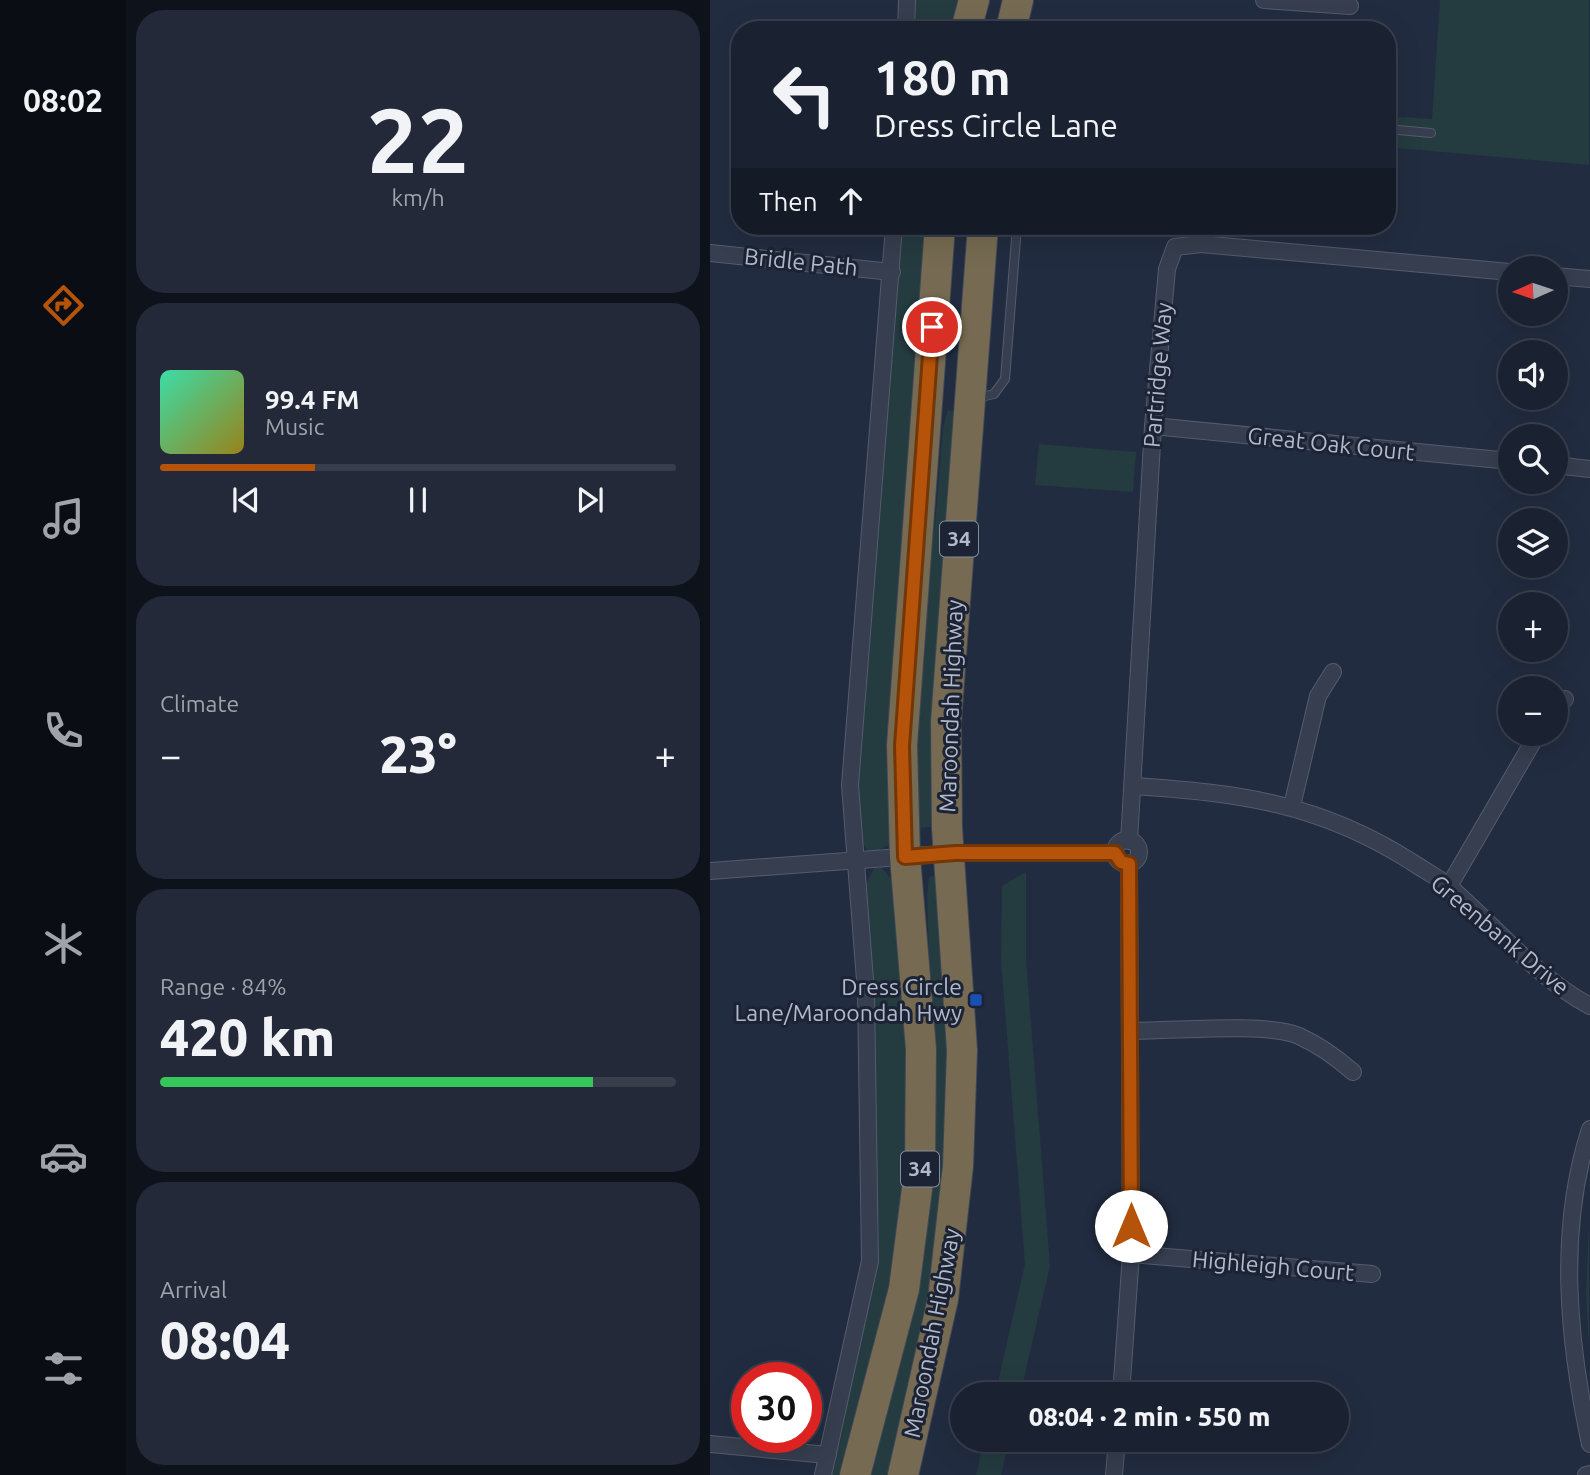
<!DOCTYPE html>
<meta charset="utf-8">
<style>
:root{--surface:#1a2130;--page:#232938;--text:#f1f3f6;--muted:#9fa3ab;--line:#383e4c;--accent:#b45309}
body{margin:0;font-family:Ubuntu,sans-serif;background:var(--page);color:var(--text);height:100vh;display:flex;flex-direction:column;font-size:26px;white-space:nowrap}
*{box-sizing:border-box;margin:0}
p{font-size:23px;color:var(--muted)}
.icon{flex:none;width:38px;height:38px;fill:none;stroke:currentColor;stroke-width:2;stroke-linecap:round;stroke-linejoin:round}
.map{position:relative;flex:1;overflow:hidden}
.panel{display:flex;flex-direction:column;gap:10px;padding:10px;background:#0e121a;width:584px}
.panel>*{flex:none}
.top-card{position:absolute;left:21px;top:21px;width:665px;height:214px;border-radius:28px;box-shadow:0 7px 28px #0002,0 0 0 2px var(--line);background:#1a2130;color:var(--text);overflow:hidden}
.needle{width:46px;rotate:267deg}
.fabs{position:absolute;left:788px;top:256px;display:grid;gap:14px}
.fabs a{display:grid;place-items:center;width:70px;height:70px;border-radius:50%;background:var(--surface);box-shadow:0 7px 28px #0002,0 0 0 2px var(--line);font-size:35px}
.speed{position:absolute;left:21px;top:1362px;display:flex;gap:14px;font-size:35px;font-weight:700;text-align:center}
.speed>*{display:grid;place-content:center;width:91px;height:91px;border-radius:50%;background:var(--surface);box-shadow:0 7px 28px #0002,0 0 0 2px var(--line);line-height:1}
.speed .limit{border:10px solid #d22;background:#fff;color:#111}
.pin{position:absolute;display:grid;place-items:center;width:60px;height:60px;color:#fff;margin:-30px;border:4px solid #fff;border-radius:50%;box-shadow:0 2px 7px #0007}
.me{position:absolute;width:77px;margin:-38px;rotate:0deg;stroke-linejoin:round;filter:drop-shadow(0 0 5px #0008)}
.turn{display:flex;align-items:center;gap:24px;height:147px;padding:0 28px;font-size:32px}
.turn .icon{width:91px;height:91px;stroke-width:2.5}
.turn b{display:block;font-size:49px;line-height:60px}
.then{display:flex;align-items:center;height:66px;padding:0 28px;background:#0003;gap:14px;font-size:26px}
.big{font-size:52px;font-weight:800;line-height:1.1}
.panel .card{flex:1;display:flex;flex-direction:column;justify-content:center;gap:10px;min-width:0;padding:0 24px;border-radius:28px;background:var(--page)}
.panel .dial{align-items:center;gap:0}
.dial b{font-size:91px;line-height:1}
.song{display:flex;align-items:center;gap:21px}
.cover{width:84px;height:84px;border-radius:10px;background:linear-gradient(135deg,hsl(160 70% 55%),hsl(50 70% 35%))}
.played{height:7px;border-radius:4px;background:linear-gradient(90deg,var(--accent) 30%,var(--line) 30%)}
.keys{display:flex;justify-content:space-around;direction:ltr}
.heat{display:flex;justify-content:space-between;align-items:center;font-size:38px;direction:ltr}
.charge{height:10px;border-radius:5px;background:linear-gradient(90deg,#34c759 84%,var(--line) 0)}
.trip{position:absolute;left:240px;top:1382px;width:399px;height:70px;border-radius:35px;background:var(--surface);box-shadow:0 7px 28px #0002,0 0 0 2px var(--line);font-weight:800;line-height:70px;text-align:center}
main{display:flex;flex:1;min-height:0}
.tab-bar{display:flex;flex-direction:column;width:126px;justify-content:space-around;align-items:center;background:#0a0d13;color:var(--muted)}
.tab-bar .icon{width:49px;height:49px}
.tab-bar .on{color:var(--accent)}
.tab-bar b{font-size:32px;color:var(--text)}
.map>svg:first-child{display:block}
.green{fill:#243b40}
.lines{fill:none;stroke-linecap:round;stroke-linejoin:round}
.lane-casing{stroke:#545c6d;stroke-width:10}
.street-casing{stroke:#545c6d;stroke-width:18}
.highway-casing{stroke:#3e4657;stroke-width:32}
.lane{stroke:#363e4f;stroke-width:8}
.street{stroke:#363e4f;stroke-width:16}
.highway{stroke:#766b52;stroke-width:30}
.route-casing{stroke:#753606;stroke-width:18}
.route{stroke:#b45309;stroke-width:12}
.transit-dot{fill:#1a4fb4;stroke:#1b2334;stroke-width:2.5}
.labels{text-anchor:middle;stroke-width:6;stroke-linejoin:round;paint-order:stroke}
.shield{fill:#1b2334;stroke:#858c9d;stroke-width:2}
.shield-label{font-size:21px;font-weight:bold;fill:#b2b9ca}
.street-label{font-size:23px;fill:#b2b9ca;stroke:#1b2334}
.poi-label{font-size:23px;fill:#b2b9ca;stroke:#1b2334;text-anchor:end}
</style>
<main>
<nav class="tab-bar">
<b>08:02</b>
<svg class="icon on" aria-label="directions" viewBox="0 0 24 24"><path d="M12 3l9 9-9 9-9-9zM9 14v-3h6M13 9l2 2-2 2"/></svg>
<svg class="icon" aria-label="music" viewBox="0 0 24 24"><path d="M9 18V5l10-2v13"/><circle cx="6" cy="18" r="3"/><circle cx="16" cy="16" r="3"/></svg>
<svg class="icon" aria-label="phone" viewBox="0 0 24 24"><path d="M5 4h4l2 5-3 2q2 4 5 5l2-3 5 2v4C11 20 4 13 5 4z"/></svg>
<svg class="icon" aria-label="climate" viewBox="0 0 24 24"><path d="M12 3v18M4 7l16 10M4 17L20 7"/></svg>
<svg class="icon" aria-label="car" viewBox="0 0 24 24"><path d="M5 17H2v-5l4-1 3-4h7l3 4 3 1v5h-3M9 17h6M6 11h13"/><circle cx="7" cy="17" r="2"/><circle cx="17" cy="17" r="2"/></svg>
<svg class="icon" aria-label="filters" viewBox="0 0 24 24"><path d="M4 7h16M4 17h16"/><circle cx="9" cy="7" r="2"/><circle cx="15" cy="17" r="2"/></svg>
</nav>
<section class="panel">
<div class="card dial"><b>22</b><p>km/h</p></div>
<div class="card">
<div class="song"><i class="cover"></i><div><b>99.4 FM</b><p>Music</p></div></div>
<div class="played"></div>
<div class="keys"><svg class="icon" aria-label="previous" viewBox="0 0 24 24"><path d="M18 5L8 12l10 7zM5 5v14"/></svg><svg class="icon" aria-label="pause" viewBox="0 0 24 24"><path d="M8 5v14M16 5v14"/></svg><svg class="icon" aria-label="next" viewBox="0 0 24 24"><path d="M6 5l10 7-10 7zM19 5v14"/></svg></div>
</div>
<div class="card"><p>Climate</p>
<div class="heat"><a>−</a><b class="big">23°</b><a>+</a></div>
</div>
<div class="card"><p>Range · 84%</p><b class="big">420 km</b><div class="charge"></div></div>
<div class="card"><p>Arrival</p><b class="big">08:04</b></div>
</section>
<div class="map">
<svg width="880" height="1475" viewBox="0 0 880 1475">
<rect width="100%" height="100%" fill="#222c40"/>
<g class="green">
<path d="M204,0H251L245,30H202Z"/>
<path d="M730,0H879V165L677,147V116L722,119Z"/>
<path d="M190,226H217L183,836L179,845L166,851L158,850L151,841L146,770Z"/>
<path d="M238,410L243,411L245,428L221,750V827L209,828L204,789L213,603L225,525L233,427Z"/>
<path d="M329,444L426,452L423,492L325,485Z"/>
<path d="M164,868H172L186,885L202,1095L189,1251L134,1475H121L169,1251L162,966L155,886Z"/>
<path d="M316,872V959L340,1266L310,1395H285L315,1264L291,960L292,886Z"/>
<path d="M223,875L228,884L242,982L235,1232L181,1475H156L221,1026L217,894L219,878Z"/>
<path d="M879,1225V1347L876,1293Z"/>
<path d="M274,1440H299L291,1475H266Z"/>
</g>
<g class="lines">
<g class="lane-casing">
<g id="lane">
<path d="M677,129L721,133"/>
<path d="M267,398L284,394L295,379L307,226"/>
</g>
</g>
<g class="street-casing">
<g id="street">
<path d="M554,0L640,6"/>
<path d="M196,30L197,0"/>
<path d="M0,253L182,272"/>
<path d="M845,276L880,279"/>
<path d="M443,426L800,461"/>
<path d="M845,465L880,469"/>
<path d="M845,709L855,699"/>
<path d="M423,786C530,793 609,803 702,862C715,871 730,878 742,889C787,928 826,977 880,1006"/>
<path d="M582,806L608,696L623,672"/>
<circle cx="417" cy="852" r="12"/>
<path d="M419,841L443,426L457,269L465,247L491,244L800,272"/>
<path d="M0,871L245,853H405"/>
<path d="M739,886L828,733"/>
<path d="M421,1031C460,1031 558,1022 589,1036C609,1045 627,1058 643,1072"/>
<path d="M880,1129C847,1231 858,1341 880,1444"/>
<path d="M421,1254L662,1274"/>
<path d="M411,1395L421,1254L419,864"/>
<path d="M0,1444L118,1455"/>
<path d="M113,1475L160,1261L156,993L140,785L184,226"/>
<path d="M404,1475L407,1440"/>
<path d="M876,1475L880,1474"/>
</g>
</g>
<g class="highway-casing">
<g id="highway">
<path d="M256,30L264,0"/>
<path d="M301,30L308,0"/>
<path d="M145,1475L194,1289L210,1166L211,1049L195,857L192,745L230,226"/>
<path d="M193,1475L233,1299L248,1166L252,1050L237,828L236,722L273,226"/>
</g>
</g>
<use href="#lane" class="lane"/>
<use href="#street" class="street"/>
<use href="#highway" class="highway"/>
</g>
<g class="lines">
<g class="route-casing">
<path id="route" d="M222,327L192,746L195,857L245,853H405L411,862L419,864L421,1226"/>
</g>
<use href="#route" class="route"/>
</g>
<rect class="transit-dot" x="259" y="993" width="14" height="14" rx="3.5"/>
<g class="labels">
<g class="shield">
<rect x="230" y="521.5" width="38" height="35" rx="5"/>
<rect x="191" y="1151.5" width="38" height="35" rx="5"/>
</g>
<g class="shield-label">
<text x="249" y="546">34</text>
<text x="210" y="1176">34</text>
</g>
<g class="street-label">
<text transform="translate(91 262) rotate(6)" y="8">Bridle Path</text>
<text transform="translate(448 375) rotate(-85)" y="8">Partridge Way</text>
<text transform="translate(621 444) rotate(6)" y="8">Great Oak Court</text>
<text transform="translate(241 706) rotate(-88)" y="8">Maroondah Highway</text>
<text transform="translate(790 935) rotate(40)" y="8">Greenbank Drive</text>
<text transform="translate(563 1266) rotate(5)" y="8">Highleigh Court</text>
<text transform="translate(222 1333) rotate(-79)" y="8">Maroondah Highway</text>
</g>
<g class="poi-label">
<text x="252" y="995">Dress Circle<tspan x="252" dy="26">Lane/Maroondah Hwy</tspan></text>
</g>
</g>
</svg>
<div class="fabs">
<a><svg class="needle" viewBox="-14 -14 28 28"><path d="M0-13l5 13h-10z" fill="#e53935"/><path d="M0 13l5-13h-10z" fill="#9fa3ab"/></svg></a>
<a><svg class="icon" aria-label="sound" viewBox="0 0 24 24"><path d="M4 9h4l5-4v14l-5-4H4zM17 9q2 3 0 6"/></svg></a>
<a><svg class="icon" aria-label="search" viewBox="0 0 24 24"><circle cx="10" cy="10" r="6"/><path d="M15 15l6 6"/></svg></a>
<a><svg class="icon" aria-label="layers" viewBox="0 0 24 24"><path d="M12 4l9 5-9 5-9-5zM3 14l9 5 9-5"/></svg></a>
<a>+</a>
<a>−</a>
</div>
<div class="speed"><div class="limit">30</div></div>
<div class="pin" style="left:222px;top:327px;background:#d93025"><svg class="icon" aria-label="arrive" viewBox="0 0 24 24"><path d="M6 21V4h12l-3 4 3 4H6"/></svg></div>
<svg class="me" style="left:421px;top:1226px" viewBox="-20 -20 40 40"><circle r="19" fill="#fff"/><path d="M0-13L10 11 0 6-10 11z" fill="#b45309"/></svg>
<div class="trip">08:04 · 2 min · 550 m</div>
<div class="top-card">
<div class="turn"><svg class="icon" aria-label="left" viewBox="0 0 24 24"><path d="M17 20v-9H6M10 6l-5 5 5 5"/></svg><div><b>180 m</b>Dress Circle Lane</div></div>
<div class="then">Then<svg class="icon" aria-label="ahead" viewBox="0 0 24 24"><path d="M12 20V5M6 11l6-6 6 6"/></svg></div>
</div>
</div>
</main>
